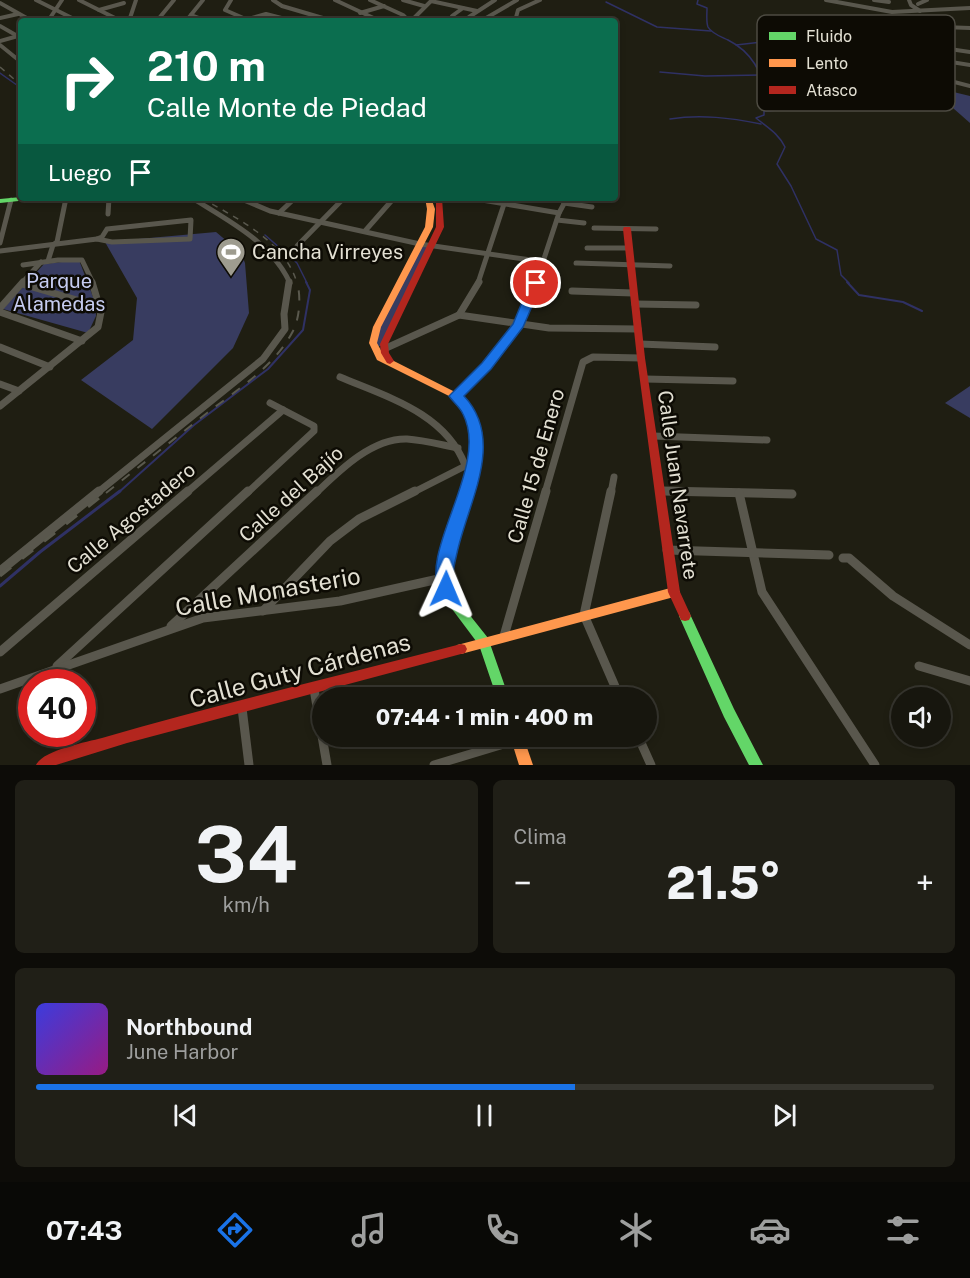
<!DOCTYPE html>
<html lang="es">
<meta charset="utf-8">
<style>
:root{--surface:#17160e;--page:#201f17;--text:#f1f3f6;--muted:#9e9f9e;--line:#36352e;--accent:#1a73e8}
body{margin:0;font-family:"Public Sans",sans-serif;background:var(--page);color:var(--text);height:100vh;display:flex;flex-direction:column;font-size:22px;white-space:nowrap}
*{box-sizing:border-box;margin:0}
p{font-size:20px;color:var(--muted)}
.icon{flex:none;width:33px;height:33px;fill:none;stroke:currentColor;stroke-width:2;stroke-linecap:round;stroke-linejoin:round}
.map{position:relative;height:765px;overflow:hidden}
.panel{display:flex;flex-direction:column;gap:15px;padding:15px;background:#0d0c08;flex:1}
.panel>*{flex:none}
.top-card{position:absolute;left:18px;top:18px;width:600px;height:183px;border-radius:6px;box-shadow:0 3px 9px #0003,0 0 0 2px var(--line);background:#0b6e4f;color:#fff;overflow:hidden}
.fabs{position:absolute;left:891px;top:687px;display:grid;gap:12px}
.fabs a{display:grid;place-items:center;width:60px;height:60px;border-radius:50%;background:var(--surface);box-shadow:0 3px 9px #0003,0 0 0 2px var(--line);font-size:30px}
.speed{position:absolute;left:18px;top:669px;display:flex;gap:12px;font-size:30px;font-weight:700;text-align:center}
.speed>*{display:grid;place-content:center;width:78px;height:78px;border-radius:50%;background:var(--surface);box-shadow:0 3px 9px #0003,0 0 0 2px var(--line);line-height:1}
.speed .limit{border:9px solid #d22;background:#fff;color:#111}
.pin{position:absolute;display:grid;place-items:center;width:51px;height:51px;color:#fff;margin:-26px;border:3px solid #fff;border-radius:50%;box-shadow:0 2px 6px #0007}
.me{position:absolute;width:66px;margin:-33px;rotate:1deg;stroke-linejoin:round;filter:drop-shadow(0 0 4px #0008)}
.turn{display:flex;align-items:center;gap:21px;height:126px;padding:0 30px;font-size:27px}
.turn .icon{width:78px;height:78px;stroke-width:2.5}
.turn b{display:block;font-size:42px;line-height:51px}
.then{display:flex;align-items:center;height:57px;padding:0 30px;background:#0003;gap:12px;font-size:22px}
.big{font-size:45px;font-weight:800;line-height:1.1}
.panel .card{flex:1;display:flex;flex-direction:column;justify-content:center;gap:9px;min-width:0;padding:0 21px;border-radius:9px;background:var(--page)}
.panel .dial{align-items:center;gap:0}
.dial b{font-size:78px;line-height:1}
.song{display:flex;align-items:center;gap:18px}
.cover{width:72px;height:72px;border-radius:9px;background:linear-gradient(135deg,hsl(240 70% 55%),hsl(310 70% 35%))}
.played{height:6px;border-radius:3px;background:linear-gradient(90deg,var(--accent) 60%,var(--line) 60%)}
.keys{display:flex;justify-content:space-around;direction:ltr}
.heat{display:flex;justify-content:space-between;align-items:center;font-size:33px;direction:ltr}
.panel .tiles{flex:1;display:grid;gap:15px;grid-template-columns:1fr 1fr}
.card:last-child{grid-column:span 2}
.trip{position:absolute;left:312px;top:687px;width:345px;height:60px;border-radius:30px;background:var(--surface);box-shadow:0 3px 9px #0003,0 0 0 2px var(--line);font-weight:800;line-height:60px;text-align:center}
.menu{display:flex;height:96px;justify-content:space-around;align-items:center;background:#090906;color:var(--muted)}
.menu .icon{width:42px;height:42px}
.menu .on{color:var(--accent)}
.menu b{font-size:27px;color:var(--text)}
.map>svg:first-child{display:block}
.green{fill:#383c60}
.lines{fill:none;stroke-linecap:round;stroke-linejoin:round}
.stream-far2{stroke:#2f3164;stroke-width:1.5}
.stream-far1{stroke:#2f3164;stroke-width:2}
.stream{stroke:#2f3164;stroke-width:3}
.street-far3{stroke:#59574d;stroke-width:4}
.street-far2{stroke:#59574d;stroke-width:5}
.street-far1{stroke:#59574d;stroke-width:7}
.street{stroke:#59574d;stroke-width:9}
.fast{fill:#63d668;fill-rule:evenodd}
.slow{fill:#ff974d;fill-rule:evenodd}
.jam{fill:#b3261e;fill-rule:evenodd}
.rail-far2{stroke:#5a594e;stroke-width:1.5;stroke-dasharray:6 6;stroke-linecap:butt}
.rail-far1{stroke:#5a594e;stroke-width:2;stroke-dasharray:10 10;stroke-linecap:butt}
.rail{stroke:#5a594e;stroke-width:3;stroke-dasharray:14 14;stroke-linecap:butt}
.route{fill:#1a73e8;stroke:#114b97;stroke-width:1.5}
.labels{text-anchor:middle;stroke-width:5;stroke-linejoin:round;paint-order:stroke}
.poi-label{font-size:20px;fill:#e3e0d3;stroke:#0d0b04;text-anchor:start}
.park-label{font-size:20px;fill:#c6ccf0;stroke:#0d0b04}
.street-label{font-size:20px;fill:#e3e0d3;stroke:#0d0b04}
.near-street-label{font-size:24px;fill:#e3e0d3;stroke:#0d0b04}
.key{fill:#0d0b04;stroke:#4d4b42;stroke-width:1.5}
.key-label{font-size:16px;fill:#e3e0d3}
</style>
<div class="map">
<svg width="970" height="765" viewBox="0 0 970 765">
<rect width="100%" height="100%" fill="#1f1e12"/>
<g class="green">
<path d="M937,88L970,96V123L945,101Z"/>
<path d="M216,232L241,253L245,263L249,313L233,348L152,429L81,380L133,340L137,298L105,242Z"/>
<path d="M421,243L431,244L386,345L376,347V331Z"/>
<path d="M79,260L95,302L96,316L88,333L3,309L44,264Z"/>
<path d="M970,386V418L945,403Z"/>
</g>
<g class="lines">
<g class="stream-far2">
<path d="M698,0L697,4L707,8C707,14 706,22 708,27C712,34 722,37 728,40C750,51 765,73 764,98L776,103L779,110L764,111V115L756,118C768,128 778,133 785,147L777,164L791,186L816,239L837,250L841,275L849,283"/>
<path d="M606,2L657,27L711,31"/>
<path d="M736,45L797,38"/>
<path d="M660,72L705,76L761,75"/>
<path d="M0,73L21,88"/>
<path d="M670,119C701,114 731,118 761,124"/>
<path d="M265,235L297,263L307,283"/>
</g>
<g class="stream-far1">
<path d="M847,282L859,295L903,302L922,311"/>
<path d="M118,493L194,425L268,369L303,330L310,290L306,282"/>
</g>
<path class="stream" d="M0,586L40,552L120,491"/>
<g class="street-far3">
<path d="M36,0L78,21"/>
<path d="M79,0L121,21"/>
<path d="M231,0L225,10L248,20"/>
<path d="M273,0L282,6L333,21"/>
<path d="M335,0L380,21"/>
<path d="M370,0L403,15L406,18L403,21"/>
<path d="M403,0L424,6"/>
<path d="M826,0L892,12L970,8"/>
<path d="M874,0L889,2"/>
<path d="M909,0L911,5L920,11"/>
<path d="M431,1L477,11"/>
<path d="M0,3L32,21"/>
<path d="M918,4L927,0"/>
<path d="M99,10L124,3"/>
<path d="M360,13L384,6"/>
<path d="M191,15L207,21"/>
<path d="M452,16L463,8"/>
<path d="M469,17L495,0"/>
<path d="M0,18L18,14"/>
<path d="M48,21L62,0"/>
<path d="M129,21L136,0"/>
<path d="M165,21L160,17L174,0"/>
<path d="M186,21L203,0"/>
<path d="M241,21L266,14L293,21"/>
<path d="M411,21L432,0"/>
<path d="M481,21L517,0"/>
<path d="M515,21L518,10L540,0"/>
<path d="M850,22L865,31L902,35L920,34L943,27L970,28"/>
<path d="M0,26L21,38"/>
<path d="M0,41L18,36"/>
<path d="M0,45L21,62"/>
<path d="M881,47L912,71L970,86"/>
<path d="M936,47L970,52"/>
<path d="M889,52L970,65"/>
<path d="M923,58L948,37L943,27"/>
</g>
<g class="street-far2">
<path d="M192,198C229,221 271,242 290,283"/>
<path d="M239,198L270,211L420,244L545,262"/>
<path d="M470,198L559,213"/>
<path d="M564,203L592,207"/>
<path d="M279,213L295,198"/>
<path d="M108,214L109,198"/>
<path d="M191,220L190,239L112,242L97,239L102,237L107,229Z"/>
<path d="M557,220L584,223"/>
<path d="M594,228L656,229"/>
<path d="M365,231L394,198"/>
<path d="M0,243L11,200"/>
<path d="M297,246L344,198"/>
<path d="M587,248H628"/>
<path d="M0,251L97,239"/>
<path d="M48,261L53,245L57,242L66,198"/>
<path d="M576,263L670,266"/>
<path d="M23,265L58,260H82L93,283"/>
<path d="M22,283L41,262"/>
<path d="M478,283L506,198"/>
<path d="M536,283L559,213L567,198"/>
</g>
<g class="street-far1">
<path d="M22,284L101,307"/>
<path d="M572,291L633,293"/>
<path d="M635,304L696,305"/>
<path d="M0,308L23,282"/>
<path d="M0,312L82,341"/>
<path d="M459,315L549,328L638,329"/>
<path d="M640,344L715,347"/>
<path d="M0,347L50,367"/>
<path d="M384,349L459,315L479,282"/>
<path d="M340,377C387,397 445,413 465,465"/>
<path d="M645,379L733,381"/>
<path d="M0,384L19,391"/>
<path d="M456,396L486,366L519,325L537,282"/>
<path d="M0,406L98,327L101,312L92,282"/>
<path d="M653,436L767,440"/>
<path d="M661,491L729,493"/>
<path d="M97,493L263,359L285,329L284,314L289,282"/>
<path d="M186,493L283,410"/>
<path d="M247,493L314,431V426L270,403"/>
<path d="M316,493C340,470 372,438 407,439C424,440 442,445 458,448"/>
<path d="M412,493L475,461"/>
<path d="M545,493L583,362L593,357L641,358"/>
<path d="M611,493L614,477"/>
</g>
<g class="street">
<path d="M611,491L584,615L620,698"/>
<path d="M663,491L792,494"/>
<path d="M739,493L762,592L875,765"/>
<path d="M667,550L829,555"/>
<path d="M843,558H849L893,596L970,645"/>
<path d="M0,571L99,491"/>
<path d="M263,611L330,541L359,519L415,491"/>
<path d="M171,626L317,491"/>
<path d="M504,636L546,491"/>
<path d="M0,652L188,491"/>
<path d="M57,666L248,491"/>
<path d="M919,666L970,681"/>
<path d="M0,689L203,618L340,601L443,578"/>
<path d="M314,689L327,765"/>
<path d="M242,708L249,765"/>
<path d="M638,736L651,765"/>
<path d="M434,765L517,740"/>
</g>
<g class="fast">
<path d="M21,197V198H31L28,200L0,203V199Z"/>
<path d="M449,592L453,594L488,638L509,698H497L479,645L443,597L445,594Z"/>
<path d="M685,611L689,612L734,709L763,765H749L724,717L679,616L681,612Z"/>
</g>
<g class="slow">
<path d="M425,198H431L435,209L433,227L381,327L377,343L384,356L459,394L477,416L481,435L480,461L456,540L449,578L455,597L453,600L449,602L445,600L437,578L446,540L470,461L471,435L467,417L453,398L377,360L369,343L373,327L425,227L427,209Z"/>
<path d="M674,587L678,589L680,592L678,595L674,597L461,654L457,653L455,649L457,645L461,644Z"/>
<path d="M510,736H523L533,765H519Z"/>
</g>
<g class="jam">
<path d="M436,198H442L444,227L388,344L389,353L394,361L390,364L387,363L381,353L380,344L436,227Z"/>
<path d="M624,227H630L631,229L645,358L680,592L691,616L689,620L685,621L681,620L668,592L637,358L623,229Z"/>
<path d="M461,644L465,645L467,649L465,653L461,654L127,743L56,765H36C43,750 87,742 102,738C221,704 341,675 461,644Z"/>
</g>
<g class="rail-far2">
<path d="M0,67L21,85"/>
<path d="M202,198C237,219 285,241 297,283"/>
</g>
<path class="rail-far1" d="M106,493C140,466 173,440 207,413C237,390 275,366 293,331C300,317 301,296 297,282"/>
<path class="rail" d="M0,576L108,491"/>
</g>
<path class="route" d="M536,279L542,283L523,327L491,369L464,396C506,441 468,502 457,553C454,566 451,576 455,589L452,594L446,596L440,594C418,550 490,467 463,414C460,407 453,402 449,396L482,363L513,324L530,283Z"/>
<defs>
<g id="stadium-pin" transform="scale(1.5)"><path d="M0 17L-7.5 6A9.5 9.5 0 1 1 7.5 6Z" fill="#9e9c8f" stroke="#0d0b04"/><path d="M0-5a6.5 5 0 1 0 0 10a6.5 5 0 1 0 0-10ZM-3.5-1.8h7v3.6h-7Z" fill="#fff"/></g>
</defs>
<g fill-rule="evenodd">
<use href="#stadium-pin" x="231" y="252"/>
</g>
<g class="labels">
<g class="poi-label">
<text x="252" y="259">Cancha Virreyes</text>
</g>
<g class="park-label">
<text x="59" y="288">Parque<tspan x="59" dy="23">Alamedas</tspan></text>
</g>
<g class="street-label">
<text transform="translate(536 466) rotate(-74)" y="7">Calle 15 de Enero</text>
<text transform="translate(678 485) rotate(82)" y="7">Calle Juan Navarrete</text>
<text transform="translate(291 494) rotate(-42)" y="7">Calle del Bajío</text>
<text transform="translate(131 518) rotate(-40)" y="7">Calle Agostadero</text>
</g>
<g class="near-street-label">
<text transform="translate(268 592) rotate(-10)" y="8">Calle Monasterio</text>
<text transform="translate(300 671) rotate(-15)" y="8">Calle Guty Cárdenas</text>
</g>
</g>
<rect x="757" y="15" width="198" height="96" rx="9" class="key"/>
<rect x="769" y="32" width="27" height="8" fill="#63d668"/>
<rect x="769" y="59" width="27" height="8" fill="#ff974d"/>
<rect x="769" y="86" width="27" height="8" fill="#b3261e"/>
<g class="key-label">
<text x="806" y="42">Fluido</text>
<text x="806" y="69">Lento</text>
<text x="806" y="96">Atasco</text>
</g>
</svg>
<div class="fabs">
<a><svg class="icon" aria-label="sound" viewBox="0 0 24 24"><path d="M4 9h4l5-4v14l-5-4H4zM17 9q2 3 0 6"/></svg></a>
</div>
<div class="speed"><div class="limit">40</div></div>
<div class="pin" style="left:536px;top:283px;background:#d93025"><svg class="icon" aria-label="arrive" viewBox="0 0 24 24"><path d="M6 21V4h12l-3 4 3 4H6"/></svg></div>
<svg class="me" style="left:446px;top:589px" viewBox="-20 -20 40 40"><path d="M0-17L14 15 0 8-14 15z" fill="#1a73e8" stroke="#fff" stroke-width="4"/></svg>
<div class="trip">07:44 · 1 min · 400 m</div>
<div class="top-card">
<div class="turn"><svg class="icon" aria-label="right" viewBox="0 0 24 24"><path d="M7 20v-9h11M14 6l5 5-5 5"/></svg><div><b>210 m</b>Calle Monte de Piedad</div></div>
<div class="then">Luego<svg class="icon" aria-label="arrive" viewBox="0 0 24 24"><path d="M6 21V4h12l-3 4 3 4H6"/></svg></div>
</div>
</div>
<section class="panel">
<div class="tiles">
<div class="card dial"><b>34</b><p>km/h</p></div>
<div class="card"><p>Clima</p>
<div class="heat"><a>−</a><b class="big">21.5°</b><a>+</a></div>
</div>
<div class="card">
<div class="song"><i class="cover"></i><div><b>Northbound</b><p>June Harbor</p></div></div>
<div class="played"></div>
<div class="keys"><svg class="icon" aria-label="previous" viewBox="0 0 24 24"><path d="M18 5L8 12l10 7zM5 5v14"/></svg><svg class="icon" aria-label="pause" viewBox="0 0 24 24"><path d="M8 5v14M16 5v14"/></svg><svg class="icon" aria-label="next" viewBox="0 0 24 24"><path d="M6 5l10 7-10 7zM19 5v14"/></svg></div>
</div>
</div>
</section>
<nav class="menu">
<b>07:43</b>
<svg class="icon on" aria-label="directions" viewBox="0 0 24 24"><path d="M12 3l9 9-9 9-9-9zM9 14v-3h6M13 9l2 2-2 2"/></svg>
<svg class="icon" aria-label="music" viewBox="0 0 24 24"><path d="M9 18V5l10-2v13"/><circle cx="6" cy="18" r="3"/><circle cx="16" cy="16" r="3"/></svg>
<svg class="icon" aria-label="phone" viewBox="0 0 24 24"><path d="M5 4h4l2 5-3 2q2 4 5 5l2-3 5 2v4C11 20 4 13 5 4z"/></svg>
<svg class="icon" aria-label="climate" viewBox="0 0 24 24"><path d="M12 3v18M4 7l16 10M4 17L20 7"/></svg>
<svg class="icon" aria-label="car" viewBox="0 0 24 24"><path d="M5 17H2v-5l4-1 3-4h7l3 4 3 1v5h-3M9 17h6M6 11h13"/><circle cx="7" cy="17" r="2"/><circle cx="17" cy="17" r="2"/></svg>
<svg class="icon" aria-label="filters" viewBox="0 0 24 24"><path d="M4 7h16M4 17h16"/><circle cx="9" cy="7" r="2"/><circle cx="15" cy="17" r="2"/></svg>
</nav>
